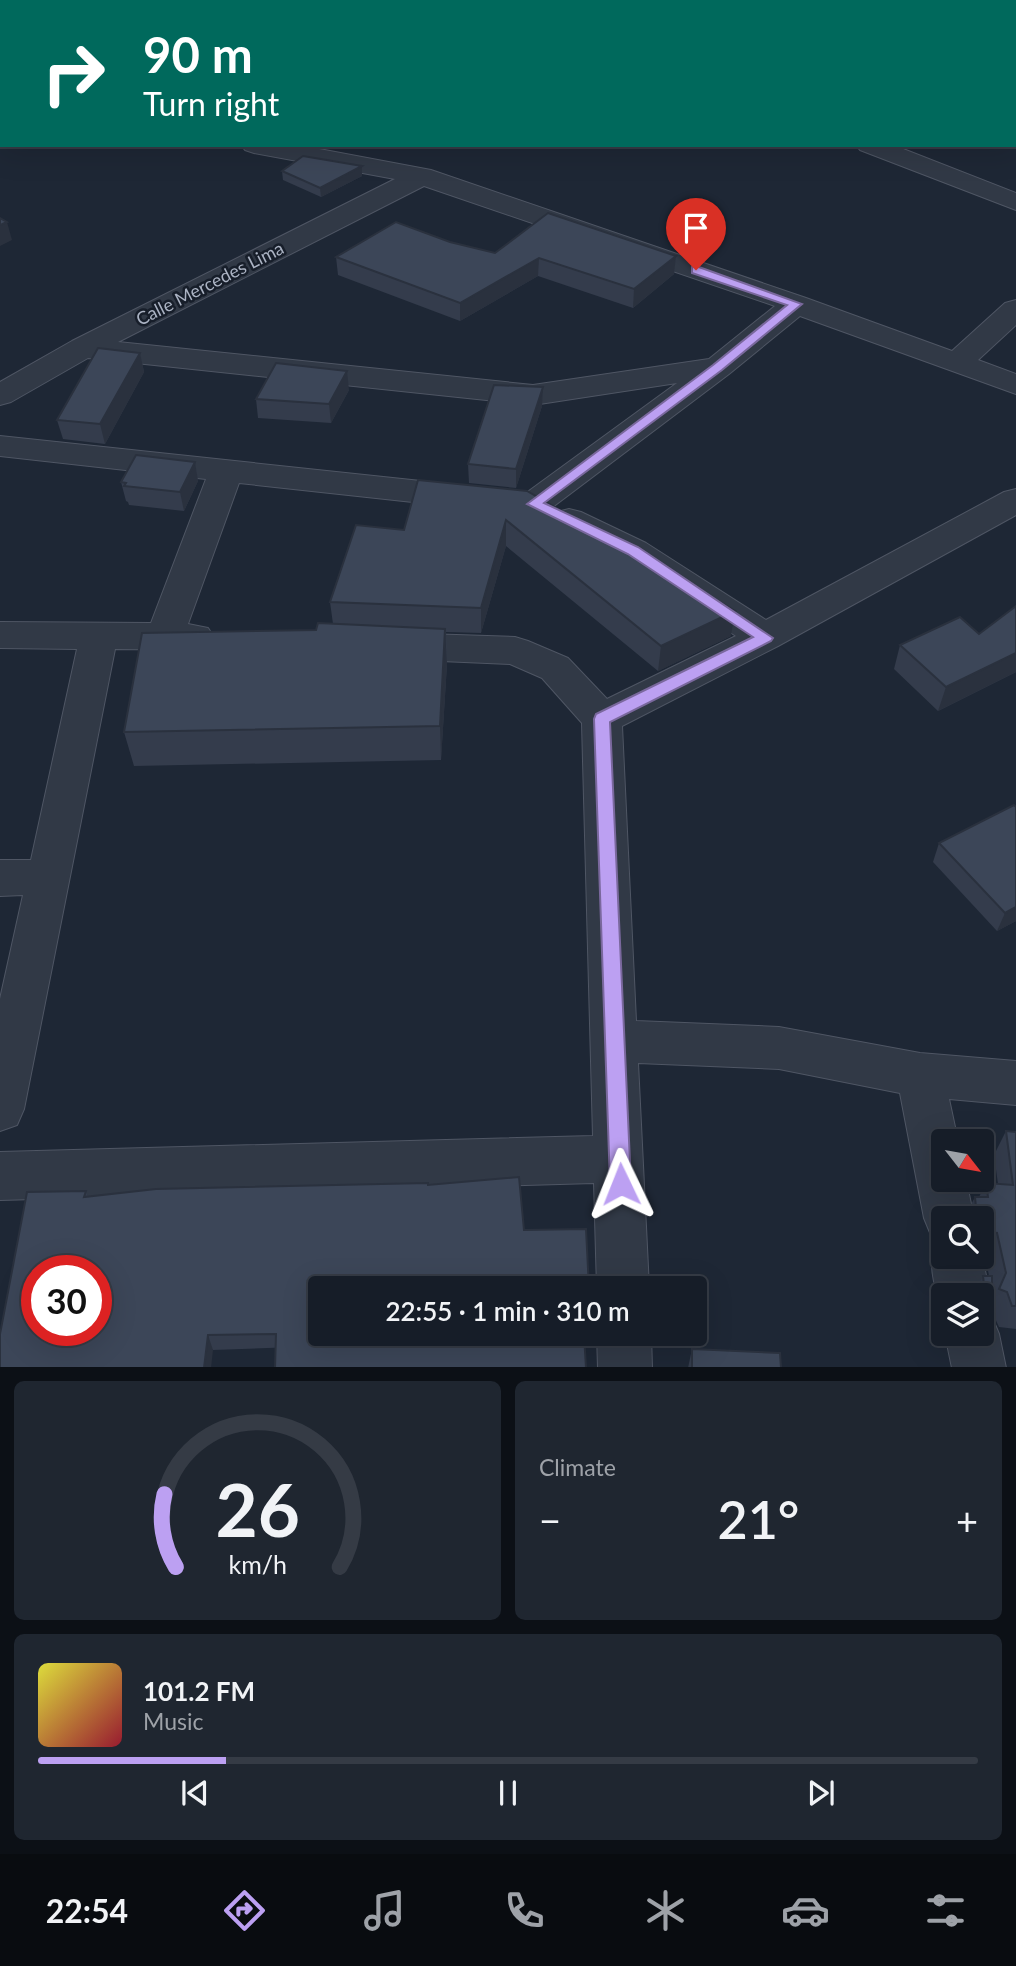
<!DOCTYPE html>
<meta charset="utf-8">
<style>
:root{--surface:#161d28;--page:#1f2630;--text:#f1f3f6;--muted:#9ea2a8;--line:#353b45;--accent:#bca0f2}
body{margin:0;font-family:Lato,sans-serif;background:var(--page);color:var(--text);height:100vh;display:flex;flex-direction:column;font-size:26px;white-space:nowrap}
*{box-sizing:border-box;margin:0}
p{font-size:23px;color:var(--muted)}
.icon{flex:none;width:38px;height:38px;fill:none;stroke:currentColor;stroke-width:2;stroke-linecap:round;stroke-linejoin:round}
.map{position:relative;height:1367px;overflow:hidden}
.drawer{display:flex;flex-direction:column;gap:14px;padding:14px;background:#0c1016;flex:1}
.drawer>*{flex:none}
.banner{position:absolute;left:0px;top:0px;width:1017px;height:147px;box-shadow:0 7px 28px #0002,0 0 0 2px var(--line);background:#00695c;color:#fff;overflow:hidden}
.needle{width:46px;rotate:121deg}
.controls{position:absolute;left:931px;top:1129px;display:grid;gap:14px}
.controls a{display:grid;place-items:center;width:63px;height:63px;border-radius:7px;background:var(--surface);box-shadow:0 7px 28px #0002,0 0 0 2px var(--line);font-size:35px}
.speed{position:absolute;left:21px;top:1255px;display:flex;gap:14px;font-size:35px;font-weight:700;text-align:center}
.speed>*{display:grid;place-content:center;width:91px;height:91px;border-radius:50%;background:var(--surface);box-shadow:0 7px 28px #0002,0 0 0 2px var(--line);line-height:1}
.speed .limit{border:10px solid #d22;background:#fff;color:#111}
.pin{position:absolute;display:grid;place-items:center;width:60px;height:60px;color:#fff;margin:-72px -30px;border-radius:50% 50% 50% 0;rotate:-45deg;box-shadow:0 0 7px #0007}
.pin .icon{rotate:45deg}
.me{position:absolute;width:77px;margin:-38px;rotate:358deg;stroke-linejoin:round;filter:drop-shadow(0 0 5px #0008)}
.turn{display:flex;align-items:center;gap:24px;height:147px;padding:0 28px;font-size:32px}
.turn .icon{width:91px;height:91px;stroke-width:2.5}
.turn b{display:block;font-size:49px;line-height:60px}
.big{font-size:52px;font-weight:600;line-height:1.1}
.drawer .tile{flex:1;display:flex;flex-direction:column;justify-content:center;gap:10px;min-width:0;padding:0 24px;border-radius:10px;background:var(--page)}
.drawer .dial{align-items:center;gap:0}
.dial svg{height:182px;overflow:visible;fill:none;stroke:var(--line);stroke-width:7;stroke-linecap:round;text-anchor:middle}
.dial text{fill:var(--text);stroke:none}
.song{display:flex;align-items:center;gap:21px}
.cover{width:84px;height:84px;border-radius:10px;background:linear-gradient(135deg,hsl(60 70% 55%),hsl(350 70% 35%))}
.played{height:7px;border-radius:4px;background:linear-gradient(90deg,var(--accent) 20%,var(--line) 20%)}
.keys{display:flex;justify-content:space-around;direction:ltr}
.heat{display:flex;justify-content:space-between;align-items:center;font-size:38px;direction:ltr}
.drawer .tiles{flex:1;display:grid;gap:14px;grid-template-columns:1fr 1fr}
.tile:last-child{grid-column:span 2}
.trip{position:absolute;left:308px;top:1276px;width:399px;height:70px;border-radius:7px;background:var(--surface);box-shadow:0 7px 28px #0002,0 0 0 2px var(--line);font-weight:600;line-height:70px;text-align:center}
.menu{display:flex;height:112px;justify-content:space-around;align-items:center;background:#090c10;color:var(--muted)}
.menu .icon{width:49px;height:49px}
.menu .on{color:var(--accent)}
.menu b{font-size:32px;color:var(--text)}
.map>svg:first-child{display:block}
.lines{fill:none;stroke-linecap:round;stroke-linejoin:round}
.street-casing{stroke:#4f5664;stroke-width:2}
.street{fill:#313946;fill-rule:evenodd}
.wall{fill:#343c4c}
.shaded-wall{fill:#2a313e}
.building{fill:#3c4658;stroke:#2a313e;stroke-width:2;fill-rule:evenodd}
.route{fill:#bca0f2;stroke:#7a689d;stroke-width:2}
.labels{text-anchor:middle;stroke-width:5;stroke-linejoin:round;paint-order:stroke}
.far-street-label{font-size:18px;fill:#abb3c3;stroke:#171e2a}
</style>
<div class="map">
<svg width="1016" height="1368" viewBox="0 0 1016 1368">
<rect width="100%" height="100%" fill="#1e2735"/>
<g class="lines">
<g class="street-casing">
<g id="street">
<path d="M38,0H64L37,2Z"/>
<path d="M382,0H408L381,2Z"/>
<path d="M596,0H619L620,2H597Z"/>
<path d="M870,0H895L896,2H871Z"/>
<path d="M996,0H1016V6L1015,2H995Z"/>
<path d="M2,13V27L0,28V14Z"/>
<rect x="1015" y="41" width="1" height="14"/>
<rect x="0" y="61" width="2" height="14"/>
<path d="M241,145H298L431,170L806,298L952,351L1005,303L1016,300V325L978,360L1016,374V394L800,316L729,374L546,512L534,515L522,512L517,504L522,496L677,383L533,405L88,358L11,402L0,405V382L72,341L395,179L254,153L245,150ZM424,186L775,306L709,359L533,385L118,342Z"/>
<path d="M856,145H893L1016,193V210L860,150Z"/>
<path d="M0,436L468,486L480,489L485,497L480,505L468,508L239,483L188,624L208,628L214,637L208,646L195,650L115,649L24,1109L17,1125L0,1131V999L23,895L0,896V860H31L77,649L0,648V622L151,623L206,479L0,456Z"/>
<path d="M1016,489V515L778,646L622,726L636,1021L779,1027L920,1053L1016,1061V1105L949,1099L958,1141H943V1180H966L974,1218H943V1256H982L990,1295L983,1312L991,1315L999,1334L1006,1368H952L945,1334H982V1295H943V1309C933,1284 927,1262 938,1238L931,1235L924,1218L900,1093L779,1069L638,1063L649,1288H597L594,1183L0,1200V1152L593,1136L582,723L542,678L510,664L395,659L382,656L376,646L382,636L395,633L515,637L528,641L568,658L607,699L736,636L620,559L557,528L552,520L557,512L569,509L581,512L646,543L766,620L1004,492Z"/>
<path d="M597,1334H651L652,1368H598Z"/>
</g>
</g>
<use href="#street" class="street"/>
</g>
<g class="wall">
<path d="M282,171L362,176L321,197L283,180Z"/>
<path d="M450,242L495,253L676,256L674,274L633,308L538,276L460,321L338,275L336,257Z"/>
<path d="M140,353L144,372L105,444L63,439L57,420Z"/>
<path d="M349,390L331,423L258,418L256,399Z"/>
<path d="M542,406L516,488L469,483L468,464Z"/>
<path d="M195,462L198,481L184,511L129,505L128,502L126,501L121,482Z"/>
<path d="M527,491L731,636L658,671L506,546L481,633L446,632L447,664L441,760L134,766L124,732L316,630L333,624L330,602L404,530Z"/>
<path d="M1016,606V672L938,711L894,669L900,645L979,634Z"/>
<path d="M1016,807V921L997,931L933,862L939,843Z"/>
<path d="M1006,1131L1016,1132V1329L999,1327L993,1314L988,1311L982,1321V1295H972L983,1276H989L985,1255H982V1218H964L975,1197H979L986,1183L998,1184L994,1155Z"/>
<path d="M86,1191L88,1197L320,1334H589V1336L213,1350L27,1192Z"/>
<path d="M692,1349L781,1368H688Z"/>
</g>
<g class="shaded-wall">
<path d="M362,166V176L321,197L320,188Z"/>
<path d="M7,222L12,240L0,246V225Z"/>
<path d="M676,256L674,274L633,308L634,289Z"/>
<path d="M539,258L538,276L460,321V303Z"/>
<path d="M140,353L144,372L105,444L100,424Z"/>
<path d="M347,371L349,390L331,423L329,404Z"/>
<path d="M543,387L542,406L516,488V469Z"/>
<path d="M195,462L198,481L184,511L180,492Z"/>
<path d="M506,520V546L481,633V608Z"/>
<path d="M735,611L731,636L658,671L661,646Z"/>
<path d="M445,629L447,664L441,760L440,726Z"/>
<path d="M1016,653V672L938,711L946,687Z"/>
<path d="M1016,907V921L997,931L1005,913Z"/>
<path d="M208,1335L213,1350L211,1368H204Z"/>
</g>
<g class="building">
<path d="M303,156L362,166L320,188L282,171Z"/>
<path d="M548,213L676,256L634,289L539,258L460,303L336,257L396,222L450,242L495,253Z"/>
<path d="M0,218L7,222L0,225Z"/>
<path d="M98,348L140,353L100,424L57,420Z"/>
<path d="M276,363L347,371L329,404L256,399Z"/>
<path d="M494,385L543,387L516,469L468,464Z"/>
<path d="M136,455L195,462L180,492L124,486L126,483L121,482Z"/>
<path d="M418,480L527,491L735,611L661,646L506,520L481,608L330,602L356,525L404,530Z"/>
<path d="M1016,606V653L946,687L900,645L960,617L979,634Z"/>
<path d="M318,623L445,629L440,726L124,732L142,633L316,630Z"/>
<path d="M1014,805L1016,807V907L1005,913L939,843Z"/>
<path d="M1006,1131L1016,1132V1306H1012L1007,1292L999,1289L1006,1273L997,1233L982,1231V1218H977L975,1197H988L986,1183L1013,1185Z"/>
<path d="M519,1177L524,1230L586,1229L589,1288H320V1334H584L586,1368H275L276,1334L208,1335L204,1368H0V1334L27,1192L86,1191L84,1197L156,1189L428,1183V1185ZM37,1270H96V1330H37Z"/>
<path d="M983,1276H992V1304L986,1303Z"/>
<path d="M692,1349L780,1353L781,1368H692Z"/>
</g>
<path class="route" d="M696,266L802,304L722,370L544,503L638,547L773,638L771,641L610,722L631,1184L628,1191L621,1194L613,1191L610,1184L594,719L596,714L753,637L628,554L527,504L713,365L787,305L692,273V267Z"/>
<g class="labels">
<g class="far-street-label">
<text transform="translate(210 284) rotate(-27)" y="6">Calle Mercedes Lima</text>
</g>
</g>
</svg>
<div class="controls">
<a><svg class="needle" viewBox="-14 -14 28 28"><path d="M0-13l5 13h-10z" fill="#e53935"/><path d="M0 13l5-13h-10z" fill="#9ea2a8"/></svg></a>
<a><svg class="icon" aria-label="search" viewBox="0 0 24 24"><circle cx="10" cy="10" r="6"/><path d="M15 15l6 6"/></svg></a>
<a><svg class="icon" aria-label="layers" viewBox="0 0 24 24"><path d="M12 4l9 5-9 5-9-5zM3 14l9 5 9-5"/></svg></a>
</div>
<div class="speed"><div class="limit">30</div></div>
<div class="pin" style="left:696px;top:270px;background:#d93025"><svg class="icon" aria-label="arrive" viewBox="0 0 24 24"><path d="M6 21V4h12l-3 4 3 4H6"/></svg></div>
<svg class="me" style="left:621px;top:1184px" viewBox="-20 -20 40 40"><path d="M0-17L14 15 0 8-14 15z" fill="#bca0f2" stroke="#fff" stroke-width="4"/></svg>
<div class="trip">22:55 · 1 min · 310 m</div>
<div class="banner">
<div class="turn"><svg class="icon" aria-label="right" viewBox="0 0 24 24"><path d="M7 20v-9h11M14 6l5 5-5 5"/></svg><div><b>90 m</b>Turn right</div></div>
</div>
</div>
<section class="drawer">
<div class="tiles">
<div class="tile dial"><svg viewBox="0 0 100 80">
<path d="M14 69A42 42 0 1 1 86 69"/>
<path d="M14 69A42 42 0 0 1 9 37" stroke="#bca0f2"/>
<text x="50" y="56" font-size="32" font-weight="700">26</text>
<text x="50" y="72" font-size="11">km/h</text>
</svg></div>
<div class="tile"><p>Climate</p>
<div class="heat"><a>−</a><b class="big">21°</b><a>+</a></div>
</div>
<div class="tile">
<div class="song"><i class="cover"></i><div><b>101.2 FM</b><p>Music</p></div></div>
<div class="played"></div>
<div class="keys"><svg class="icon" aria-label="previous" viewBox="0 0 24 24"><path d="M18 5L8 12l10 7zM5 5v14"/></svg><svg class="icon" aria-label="pause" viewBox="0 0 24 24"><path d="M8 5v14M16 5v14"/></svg><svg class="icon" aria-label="next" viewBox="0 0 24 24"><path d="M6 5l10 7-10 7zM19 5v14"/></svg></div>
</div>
</div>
</section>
<nav class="menu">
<b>22:54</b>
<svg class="icon on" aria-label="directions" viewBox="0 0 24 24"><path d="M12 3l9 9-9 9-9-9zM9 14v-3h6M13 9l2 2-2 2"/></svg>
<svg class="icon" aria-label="music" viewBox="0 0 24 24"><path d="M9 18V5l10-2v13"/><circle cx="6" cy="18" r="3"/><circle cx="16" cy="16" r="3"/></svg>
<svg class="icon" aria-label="phone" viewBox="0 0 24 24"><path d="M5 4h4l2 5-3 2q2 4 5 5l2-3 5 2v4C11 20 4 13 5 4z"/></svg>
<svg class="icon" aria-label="climate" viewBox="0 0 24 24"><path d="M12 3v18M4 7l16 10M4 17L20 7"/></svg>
<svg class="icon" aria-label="car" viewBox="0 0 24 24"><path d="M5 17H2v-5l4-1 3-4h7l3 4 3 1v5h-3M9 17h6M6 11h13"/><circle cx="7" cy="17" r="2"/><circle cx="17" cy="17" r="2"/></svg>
<svg class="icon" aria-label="filters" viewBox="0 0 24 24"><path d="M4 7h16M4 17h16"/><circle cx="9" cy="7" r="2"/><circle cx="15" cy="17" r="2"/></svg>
</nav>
